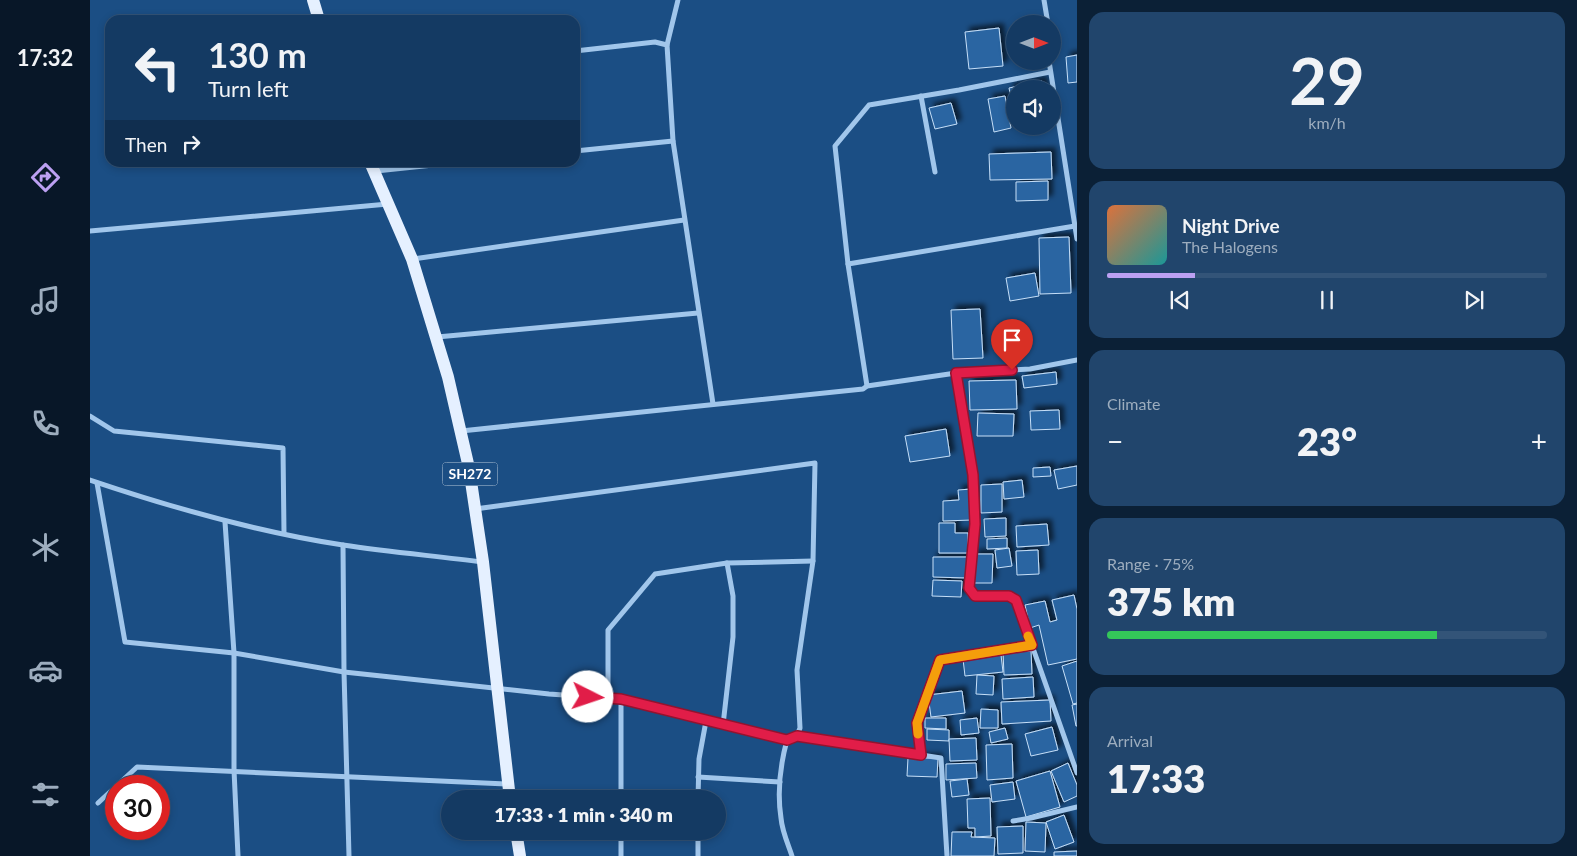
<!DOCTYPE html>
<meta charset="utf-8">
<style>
:root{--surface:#143a63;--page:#21456c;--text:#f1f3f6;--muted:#9dadbe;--line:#335478;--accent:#bca0f2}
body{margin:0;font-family:Lato,sans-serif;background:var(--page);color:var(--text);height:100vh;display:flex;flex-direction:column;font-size:19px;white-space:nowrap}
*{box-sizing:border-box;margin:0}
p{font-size:16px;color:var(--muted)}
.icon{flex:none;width:28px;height:28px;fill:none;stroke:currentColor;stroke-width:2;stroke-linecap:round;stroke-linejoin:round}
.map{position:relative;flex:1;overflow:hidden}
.sheet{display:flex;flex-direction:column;gap:12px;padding:12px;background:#0b2036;width:500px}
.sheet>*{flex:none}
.guide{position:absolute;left:15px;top:15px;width:475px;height:152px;border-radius:15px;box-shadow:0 2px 8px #0003,0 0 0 1px var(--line);background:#143a63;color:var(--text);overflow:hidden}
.needle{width:32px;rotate:90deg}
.fabs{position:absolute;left:916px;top:15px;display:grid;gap:10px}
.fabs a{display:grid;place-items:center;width:55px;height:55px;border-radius:50%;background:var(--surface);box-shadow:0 2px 8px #0003,0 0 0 1px var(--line);font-size:25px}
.speed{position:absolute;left:15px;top:775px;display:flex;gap:10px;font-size:25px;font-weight:700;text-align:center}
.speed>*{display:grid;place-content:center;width:65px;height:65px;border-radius:50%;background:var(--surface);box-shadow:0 2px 8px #0003,0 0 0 1px var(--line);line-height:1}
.speed .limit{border:8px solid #d22;background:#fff;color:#111}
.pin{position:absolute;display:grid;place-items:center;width:42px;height:42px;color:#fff;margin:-51px -21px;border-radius:50% 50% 50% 0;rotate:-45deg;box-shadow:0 0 5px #0007}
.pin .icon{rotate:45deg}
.me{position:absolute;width:55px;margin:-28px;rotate:94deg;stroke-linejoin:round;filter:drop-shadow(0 0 4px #0008)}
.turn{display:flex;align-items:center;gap:18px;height:105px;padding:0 20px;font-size:22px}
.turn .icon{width:65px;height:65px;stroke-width:2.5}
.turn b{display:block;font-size:35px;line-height:42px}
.then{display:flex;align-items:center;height:48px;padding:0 20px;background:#0003;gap:10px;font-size:19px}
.big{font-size:38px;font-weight:800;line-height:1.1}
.sheet .widget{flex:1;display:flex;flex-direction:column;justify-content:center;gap:8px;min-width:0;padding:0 18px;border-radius:15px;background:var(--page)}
.sheet .dial{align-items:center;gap:0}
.dial b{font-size:65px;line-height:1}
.song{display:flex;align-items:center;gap:15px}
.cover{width:60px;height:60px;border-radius:8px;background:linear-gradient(135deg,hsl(20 70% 55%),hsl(180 70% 35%))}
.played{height:5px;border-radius:2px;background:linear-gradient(90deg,var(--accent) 20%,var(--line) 20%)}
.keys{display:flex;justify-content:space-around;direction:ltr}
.heat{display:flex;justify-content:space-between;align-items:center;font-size:28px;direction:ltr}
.charge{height:8px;border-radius:4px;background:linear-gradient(90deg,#34c759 75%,var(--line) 0)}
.trip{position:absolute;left:351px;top:790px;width:285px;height:50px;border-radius:25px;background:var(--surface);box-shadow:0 2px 8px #0003,0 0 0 1px var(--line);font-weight:800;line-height:50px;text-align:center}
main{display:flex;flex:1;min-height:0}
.tab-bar{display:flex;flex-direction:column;width:90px;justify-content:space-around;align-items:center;background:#081728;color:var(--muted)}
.tab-bar .icon{width:35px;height:35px}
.tab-bar .current{color:var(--accent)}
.tab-bar b{font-size:22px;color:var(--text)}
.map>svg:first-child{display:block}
.building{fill:#2a65a2;stroke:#c6dff8;filter:url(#shadow)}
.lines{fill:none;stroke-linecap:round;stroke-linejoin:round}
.minor{stroke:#a1c6eb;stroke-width:5}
.primary{stroke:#e5f0ff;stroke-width:12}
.route-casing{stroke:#92132f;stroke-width:12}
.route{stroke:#e11d48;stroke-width:9}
.slow{stroke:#f59e0b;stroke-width:9}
.labels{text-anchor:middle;stroke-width:5;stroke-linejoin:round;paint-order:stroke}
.shield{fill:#1b4e84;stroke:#bbcada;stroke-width:1}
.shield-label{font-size:14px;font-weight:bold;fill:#fff}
</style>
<main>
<nav class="tab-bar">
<b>17:32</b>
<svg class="icon current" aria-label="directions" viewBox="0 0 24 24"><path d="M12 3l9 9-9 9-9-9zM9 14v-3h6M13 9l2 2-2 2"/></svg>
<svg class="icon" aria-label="music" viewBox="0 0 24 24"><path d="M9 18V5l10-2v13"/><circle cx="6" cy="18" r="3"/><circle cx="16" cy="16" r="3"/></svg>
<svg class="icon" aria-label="phone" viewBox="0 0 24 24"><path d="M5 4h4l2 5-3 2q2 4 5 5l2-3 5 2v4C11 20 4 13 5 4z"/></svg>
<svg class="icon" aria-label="climate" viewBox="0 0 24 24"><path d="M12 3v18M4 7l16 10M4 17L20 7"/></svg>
<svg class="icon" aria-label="car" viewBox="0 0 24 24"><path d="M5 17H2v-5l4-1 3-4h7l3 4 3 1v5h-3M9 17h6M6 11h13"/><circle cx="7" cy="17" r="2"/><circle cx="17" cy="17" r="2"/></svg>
<svg class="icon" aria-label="filters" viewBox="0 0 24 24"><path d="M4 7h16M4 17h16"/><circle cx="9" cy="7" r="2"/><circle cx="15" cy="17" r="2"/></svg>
</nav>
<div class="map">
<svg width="987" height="856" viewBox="0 0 987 856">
<defs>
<filter id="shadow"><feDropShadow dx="4.5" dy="-4.5" stdDeviation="2.5" flood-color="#0009"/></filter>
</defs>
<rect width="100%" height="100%" fill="#1b4e84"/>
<g class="building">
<path d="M909,28L913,66L879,69L875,32Z"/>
<path d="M987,55V82L978,83L976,57Z"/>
<path d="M952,81L954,89H925V115L919,88Z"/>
<path d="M915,96L921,128L904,132L898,99Z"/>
<path d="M861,103L867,124L845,129L839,108Z"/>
<path d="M961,152L962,179L900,180L899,154Z"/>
<path d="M958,181V200L926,201V182Z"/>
<path d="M979,237L981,293L950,294L949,238Z"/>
<path d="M945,273L949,296L920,301L916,278Z"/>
<path d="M890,309L893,358L863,359L861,310Z"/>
<path d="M966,372L967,384L934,388L932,376Z"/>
<path d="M926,380L927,409L880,410L879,381Z"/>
<path d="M969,410L970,429L941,430L940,411Z"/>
<path d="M888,413L924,414L923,436H887Z"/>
<path d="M856,429L860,456L820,462L815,436Z"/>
<path d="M987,466V485L968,489L964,470Z"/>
<path d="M960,467L961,476L943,477V468Z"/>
<path d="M932,480L934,497L914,499L913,482Z"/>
<path d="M912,484V512L891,513V485Z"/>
<path d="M882,489V520L853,521V501L869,500L868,490Z"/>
<path d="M916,518V536L895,537L894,519Z"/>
<path d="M849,523H865V533H878V553H849Z"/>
<path d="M957,524L959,545L927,547L926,526Z"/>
<path d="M917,538V548L897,549V539Z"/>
<path d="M919,548L922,566L907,568L905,550Z"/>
<path d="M948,550L949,574L927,575L926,551Z"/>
<path d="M884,554H903L902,583H883Z"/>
<path d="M843,557H878V578L843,577Z"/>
<path d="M843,580L872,581L871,597L842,596Z"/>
<path d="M984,595L987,609V659L958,665L949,625L940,628L935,605L955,601L960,622L967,620L962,600Z"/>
<path d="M941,651L942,674L914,675L913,652Z"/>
<path d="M911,655L913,672L875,676L873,659Z"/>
<path d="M987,661V703L983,704L972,666Z"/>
<path d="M887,675L904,676L903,695L886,694Z"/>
<path d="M943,677L944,697L913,699L912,679Z"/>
<path d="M872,691L875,713L841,717L838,695Z"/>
<path d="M960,700L961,721L912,724L911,702Z"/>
<path d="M987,704V726H986L982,705Z"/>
<path d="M891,709L908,710V728H890Z"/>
<path d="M835,718H856V729L835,728Z"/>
<path d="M887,718L889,733L871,735L870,720Z"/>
<path d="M962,727L968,750L941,756L935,734Z"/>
<path d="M915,728L918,739L901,743L899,732Z"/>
<path d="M837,729L859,730V741L837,740Z"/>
<path d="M886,738L887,760L860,761L859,739Z"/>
<path d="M922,744L923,778L897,780L896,745Z"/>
<path d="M818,758H848L847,777L817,776Z"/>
<path d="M886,763L887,778L856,780V764Z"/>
<path d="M978,763L987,785V796L974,802L961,771Z"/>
<path d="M960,771L970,807L936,817L926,781Z"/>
<path d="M877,779L879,795L862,797L860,781Z"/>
<path d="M923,782L925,799L902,802L900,785Z"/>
<path d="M900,798L901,836L885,837V828H878L877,799Z"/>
<path d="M974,815L984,842L965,849L956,822Z"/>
<path d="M936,822L956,823L955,852L935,851Z"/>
<path d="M933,826V853L908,854L907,827Z"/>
<path d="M862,832H882L881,837L905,838L904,856H861Z"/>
<path d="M987,851V856H964V852Z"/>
</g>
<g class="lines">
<g class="minor">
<path d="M954,0L958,24"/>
<path d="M577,45L588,0"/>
<path d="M485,51L565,42L577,45L583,141L623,404"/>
<path d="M959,61L987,239"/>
<path d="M831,96L845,172"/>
<path d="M485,151L583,141"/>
<path d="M286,171L372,162"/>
<path d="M0,231L298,204"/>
<path d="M323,259L594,220"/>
<path d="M758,264L985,226"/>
<path d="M347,337L608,313"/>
<path d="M866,373L883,475L885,524L879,588L885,596H919L926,600L987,773"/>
<path d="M777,386L758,264L745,146L779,105L869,90L960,72"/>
<path d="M0,416L24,431L193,448L194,533"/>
<path d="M371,431L773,389L777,386L866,373L940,369L987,360"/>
<path d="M0,480C83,508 167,532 253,545C299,552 346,556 392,562"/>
<path d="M7,483L35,642L144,653L254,672L459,694L531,699L697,740"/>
<path d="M385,509L725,463L723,561L707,670L710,728L707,736L697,740C690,766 687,792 691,818C692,831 698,844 702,856"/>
<path d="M135,522L144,653V770L148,856"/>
<path d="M253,545L254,672L259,856"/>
<path d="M518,698V630L565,574L637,563L723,561"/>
<path d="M633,725L643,637V596L637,563"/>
<path d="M707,736L851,758L857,856"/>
<path d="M831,755L827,723L850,660L942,645"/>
<path d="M608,777L690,782"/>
<path d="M531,799V699"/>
<path d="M608,799L609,759L616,721"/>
<path d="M8,803L47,767L416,784"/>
<path d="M923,821L941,818L987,807"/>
<path d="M531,856V831"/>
<path d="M608,856V831"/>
</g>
<g class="primary">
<path d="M223,0L229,20"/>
<path d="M280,162L322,259L358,377L379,468L393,562L420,799"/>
<path d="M426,831L430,856"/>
</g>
</g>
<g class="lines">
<g class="route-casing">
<path id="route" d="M498,697L531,699L697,740L707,736L831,755L827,723L850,660L942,645L926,600L919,596H885L879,588L885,524L883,475L866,373L922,370"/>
</g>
<use href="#route" class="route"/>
<path class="slow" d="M828,734L827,723L850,660L942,645L938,636"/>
</g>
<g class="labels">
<rect class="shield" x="352.5" y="462.5" width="55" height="23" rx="4"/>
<g class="shield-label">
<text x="380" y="479">SH272</text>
</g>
</g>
</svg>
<div class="fabs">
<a><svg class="needle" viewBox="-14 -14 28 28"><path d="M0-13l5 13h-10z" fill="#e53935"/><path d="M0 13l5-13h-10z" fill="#9dadbe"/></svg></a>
<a><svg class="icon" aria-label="sound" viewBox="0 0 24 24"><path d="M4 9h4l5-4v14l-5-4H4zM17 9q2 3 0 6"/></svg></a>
</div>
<div class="speed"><div class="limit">30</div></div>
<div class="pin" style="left:922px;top:370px;background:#d93025"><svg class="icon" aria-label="arrive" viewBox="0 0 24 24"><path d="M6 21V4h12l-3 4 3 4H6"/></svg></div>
<svg class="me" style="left:498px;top:697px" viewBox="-20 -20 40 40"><circle r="19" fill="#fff"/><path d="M0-13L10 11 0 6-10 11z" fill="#e11d48"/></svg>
<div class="trip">17:33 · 1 min · 340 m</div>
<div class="guide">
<div class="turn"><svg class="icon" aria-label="left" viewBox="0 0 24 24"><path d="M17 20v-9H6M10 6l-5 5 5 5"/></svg><div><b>130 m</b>Turn left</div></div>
<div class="then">Then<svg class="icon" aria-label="right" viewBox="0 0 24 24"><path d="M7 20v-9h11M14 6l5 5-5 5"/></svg></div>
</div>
</div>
<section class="sheet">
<div class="widget dial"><b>29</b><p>km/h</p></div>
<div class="widget">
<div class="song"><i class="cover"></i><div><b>Night Drive</b><p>The Halogens</p></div></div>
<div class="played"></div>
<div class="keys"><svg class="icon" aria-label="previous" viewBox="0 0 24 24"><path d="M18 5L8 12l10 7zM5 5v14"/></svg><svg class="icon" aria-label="pause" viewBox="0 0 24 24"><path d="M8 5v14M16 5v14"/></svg><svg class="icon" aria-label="next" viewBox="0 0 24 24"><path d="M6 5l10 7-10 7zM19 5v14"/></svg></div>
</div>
<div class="widget"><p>Climate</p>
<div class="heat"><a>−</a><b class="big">23°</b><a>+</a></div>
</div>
<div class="widget"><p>Range · 75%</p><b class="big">375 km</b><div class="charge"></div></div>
<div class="widget"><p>Arrival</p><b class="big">17:33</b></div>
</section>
</main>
